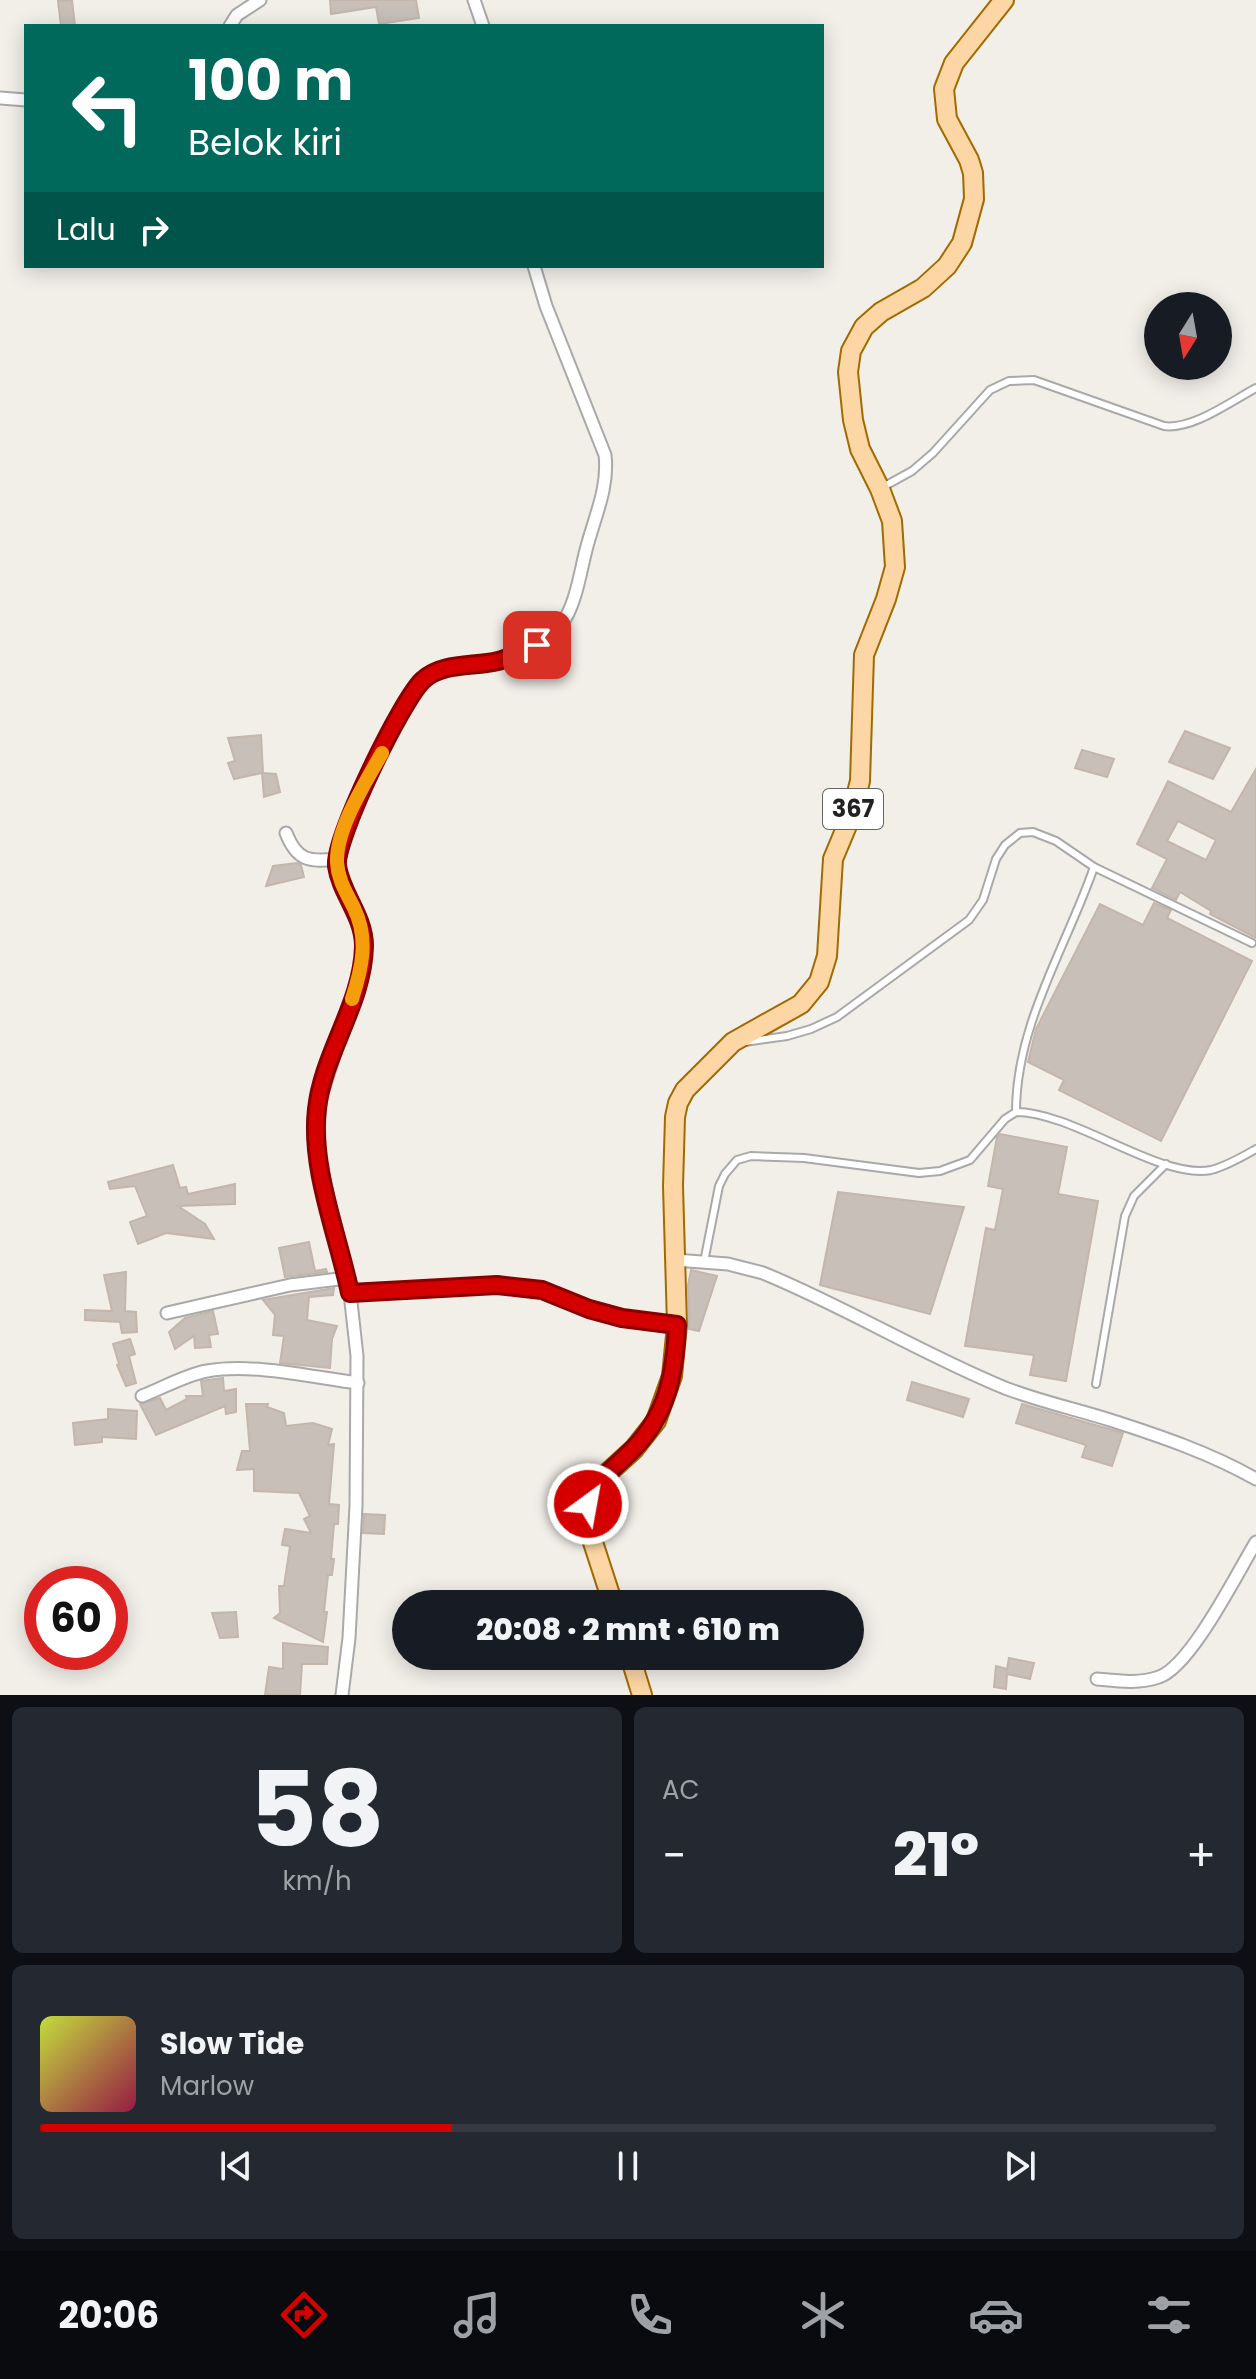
<!DOCTYPE html>
<html lang="id">
<meta charset="utf-8">
<style>
:root{--surface:#171b24;--page:#242831;--text:#f1f3f6;--muted:#9ea1a6;--line:#363941;--accent:#d40000}
body{margin:0;font-family:Poppins,sans-serif;background:var(--page);color:var(--text);height:100vh;display:flex;flex-direction:column;font-size:30px;white-space:nowrap}
*{box-sizing:border-box;margin:0}
p{font-size:26px;color:var(--muted)}
.icon{flex:none;width:44px;height:44px;fill:none;stroke:currentColor;stroke-width:2;stroke-linecap:round;stroke-linejoin:round}
.map{position:relative;height:1695px;overflow:hidden}
.side{display:flex;flex-direction:column;gap:12px;padding:12px;background:#0d0f14;flex:1}
.side>*{flex:none}
.guide{position:absolute;left:24px;top:24px;width:800px;height:244px;border-radius:0px;box-shadow:0 4px 20px #0003;background:#00695c;color:#fff;overflow:hidden}
.needle{width:52px;rotate:191deg}
.controls{position:absolute;left:1144px;top:292px;display:grid;gap:16px}
.controls a{display:grid;place-items:center;width:88px;height:88px;border-radius:50%;background:var(--surface);box-shadow:0 4px 20px #0003;font-size:40px}
.speed{position:absolute;left:24px;top:1566px;display:flex;gap:16px;font-size:40px;font-weight:700;text-align:center}
.speed>*{display:grid;place-content:center;width:104px;height:104px;border-radius:50%;background:var(--surface);box-shadow:0 4px 20px #0003;line-height:1}
.speed .limit{border:12px solid #d22;background:#fff;color:#111}
.pin{position:absolute;display:grid;place-items:center;width:68px;height:68px;color:#fff;margin:-34px;border-radius:16px;box-shadow:0 4px 12px #0006}
.me{position:absolute;width:88px;margin:-44px;rotate:32deg;stroke-linejoin:round;filter:drop-shadow(0 0 6px #0008)}
.turn{display:flex;align-items:center;gap:28px;height:168px;padding:0 32px;font-size:36px}
.turn .icon{width:104px;height:104px;stroke-width:2.5}
.turn b{display:block;font-size:56px;line-height:68px}
.then{display:flex;align-items:center;height:76px;padding:0 32px;background:#0003;gap:16px;font-size:30px}
.big{font-size:60px;font-weight:800;line-height:1.1}
.side .card{flex:1;display:flex;flex-direction:column;justify-content:center;gap:12px;min-width:0;padding:0 28px;border-radius:12px;background:var(--page)}
.side .dial{align-items:center;gap:0}
.dial b{font-size:104px;line-height:1}
.song{display:flex;align-items:center;gap:24px}
.cover{width:96px;height:96px;border-radius:12px;background:linear-gradient(135deg,hsl(70 70% 55%),hsl(340 70% 35%))}
.played{height:8px;border-radius:4px;background:linear-gradient(90deg,var(--accent) 35%,var(--line) 35%)}
.keys{display:flex;justify-content:space-around;direction:ltr}
.heat{display:flex;justify-content:space-between;align-items:center;font-size:44px;direction:ltr}
.side .tiles{flex:1;display:grid;gap:12px;grid-template-columns:1fr 1fr}
.card:last-child{grid-column:span 2}
.trip{position:absolute;left:392px;top:1590px;width:472px;height:80px;border-radius:40px;background:var(--surface);box-shadow:0 4px 20px #0003;font-weight:800;line-height:80px;text-align:center}
.menu{display:flex;height:128px;justify-content:space-around;align-items:center;background:#090b0e;color:var(--muted)}
.menu .icon{width:56px;height:56px}
.menu .active{color:var(--accent)}
.menu b{font-size:36px;color:var(--text)}
.map>svg:first-child{display:block}
.building{fill:#c7bfb8;stroke:#c4b6ab;stroke-width:2;fill-rule:evenodd}
.lines{fill:none;stroke-linecap:round;stroke-linejoin:round}
.service-casing{stroke:#a9a9a9;stroke-width:10}
.minor-casing{stroke:#a9a9a9;stroke-width:15}
.primary-casing{stroke:#a06b00;stroke-width:22}
.service{stroke:#fff;stroke-width:6}
.minor{stroke:#fff;stroke-width:11}
.primary{stroke:#fcd6a4;stroke-width:18}
.route-casing{stroke:#8a0000;stroke-width:20}
.route{stroke:#d40000;stroke-width:14}
.slow{stroke:#f59e0b;stroke-width:14}
.labels{text-anchor:middle;stroke-width:7;stroke-linejoin:round;paint-order:stroke}
.shield{fill:#fff;stroke:#646464;stroke-width:2}
.shield-label{font-size:24px;font-weight:bold;fill:#222}
</style>
<div class="map">
<svg width="1256" height="1695" viewBox="0 0 1256 1695">
<rect width="100%" height="100%" fill="#f2efe9"/>
<g class="building">
<path d="M72,0L75,26H61L58,1Z"/>
<path d="M330,0H416L419,18L379,24L376,7L331,14Z"/>
<path d="M1185,731L1230,748L1213,779L1169,762Z"/>
<path d="M261,735L263,773L276,774L280,792L264,797L262,773L234,779L228,763L235,761L228,738Z"/>
<path d="M1082,750L1114,759L1107,777L1075,768Z"/>
<path d="M1256,769V938L1210,914L1211,911L1180,892L1176,900L1152,888L1167,859L1137,844L1168,781L1231,812ZM1178,821L1216,840L1206,860L1167,841Z"/>
<path d="M297,863L301,865L304,877L266,886L273,866Z"/>
<path d="M1154,903L1171,910L1167,918L1252,961L1161,1141L1059,1090L1064,1080L1028,1062L1036,1029L1100,904L1143,925Z"/>
<path d="M1000,1134L1067,1147L1058,1194L1098,1201L1066,1381L1030,1375L1034,1355L965,1346L986,1228L995,1230L1003,1189L988,1186L997,1137Z"/>
<path d="M173,1165L180,1188L186,1187L188,1194L235,1184V1204L178,1206L205,1224L214,1239L166,1233L138,1244L130,1222L147,1216L135,1186L110,1189L108,1182Z"/>
<path d="M838,1192L964,1207L930,1314L820,1285Z"/>
<path d="M309,1242L315,1271L326,1269L327,1272L285,1277L279,1248Z"/>
<path d="M691,1270L717,1276L699,1331L689,1329L688,1285Z"/>
<path d="M126,1272L125,1311L136,1312L137,1332L122,1333L120,1322L85,1320V1310L112,1311L104,1275Z"/>
<path d="M334,1288L333,1295L309,1297L307,1320L337,1326L332,1339L330,1368L280,1363L284,1336L273,1335L275,1315L263,1300Z"/>
<path d="M213,1311L218,1334L209,1335L211,1347L195,1348L194,1336L175,1349L169,1332L185,1318Z"/>
<path d="M130,1339L135,1354L129,1356L136,1383L126,1386L117,1365L119,1364L113,1344Z"/>
<path d="M223,1378L224,1391L236,1389V1412L226,1414L225,1406L156,1435L140,1404L160,1398L166,1410L187,1399L186,1396H203L201,1381Z"/>
<path d="M912,1382L969,1399L963,1417L907,1400Z"/>
<path d="M246,1404H268L267,1407L284,1413L286,1426L313,1423L332,1429L328,1445L334,1444L329,1504L339,1505L338,1524H334L331,1559H334L332,1575H328L324,1612H327L323,1642L274,1618L280,1613L279,1586H284L290,1546L282,1545L285,1529L311,1533L304,1519L310,1516L299,1493L254,1491V1469L237,1470L242,1451H250Z"/>
<path d="M1022,1404L1123,1433L1112,1466L1082,1457L1086,1445L1016,1423Z"/>
<path d="M108,1409L137,1411L136,1439L102,1437V1442L75,1445L73,1423L108,1419Z"/>
<path d="M601,1507L617,1509L615,1531L601,1529Z"/>
<path d="M364,1514L385,1515L384,1534L363,1533Z"/>
<path d="M236,1612L238,1637L220,1638L212,1613Z"/>
<path d="M283,1643L328,1647L327,1664H302L300,1695H265L269,1667L283,1669Z"/>
<path d="M1009,1658L1034,1663L1030,1679L1007,1674L1006,1689L994,1687L996,1666L1007,1669Z"/>
</g>
<g class="lines">
<g class="service-casing">
<g id="service">
<path d="M883,487L912,471L933,453L990,390L1009,381L1034,380L1164,426C1192,430 1230,402 1256,388"/>
<path d="M745,1042L787,1036L811,1029L837,1017L969,920L983,900L996,859L1005,845L1020,833L1033,832L1056,841L1094,867L1252,943"/>
<path d="M1016,1112C1016,1024 1066,948 1094,867"/>
<path d="M704,1262L719,1186L725,1174L737,1160L751,1156L804,1158L919,1173L940,1171L970,1160L1005,1119L1016,1112C1074,1112 1160,1180 1211,1170C1227,1166 1242,1157 1256,1149"/>
<path d="M1096,1384L1125,1216L1134,1196L1166,1164"/>
</g>
</g>
<g class="minor-casing">
<g id="minor">
<path d="M474,0L483,26"/>
<path d="M230,26L237,15L260,0"/>
<path d="M0,98L26,100"/>
<path d="M286,833C297,861 309,862 337,859"/>
<path d="M675,1260L728,1264L763,1273C846,1307 922,1354 1005,1388C1039,1401 1075,1409 1110,1420C1160,1436 1210,1453 1256,1479"/>
<path d="M350,1293L497,1285L542,1290L622,1318L677,1325"/>
<path d="M167,1313L290,1285L347,1278"/>
<path d="M142,1396C163,1388 185,1375 207,1371C255,1363 310,1377 358,1383"/>
<path d="M1097,1679C1118,1681 1139,1684 1159,1677C1191,1666 1237,1573 1256,1542"/>
<path d="M342,1695L349,1638L356,1506L357,1356L350,1293L319,1160L317,1109L357,984L364,947L359,921L339,878L338,851L355,804L408,700C415,689 421,679 433,673C445,666 461,667 475,665C504,661 542,650 561,625C576,605 580,573 586,550C594,518 609,488 605,455L546,306L534,266"/>
</g>
</g>
<g class="primary-casing">
<g id="primary">
<path d="M613,1604L589,1530L588,1504L600,1480L634,1449L656,1421L672,1376L677,1325L673,1186L675,1117L678,1103L685,1090L733,1042L801,1004L819,982L827,956L833,859L851,816L860,781L864,655L886,599L895,567L892,521L880,489L860,449L853,420L848,372L851,351L864,327L881,312L923,288L947,266L962,243L974,199L973,173L969,160L947,119L944,89L954,63L1004,0"/>
<path d="M630,1656L642,1695"/>
</g>
</g>
<use href="#service" class="service"/>
<use href="#minor" class="minor"/>
<use href="#primary" class="primary"/>
</g>
<g class="lines">
<g class="route-casing">
<path id="route" d="M537,645C524,651 511,658 498,661C474,667 442,662 423,680C402,699 334,839 337,866C341,894 364,916 364,946C363,1003 323,1053 317,1109C310,1168 338,1235 350,1293L497,1285L542,1290L589,1309L622,1318L677,1325C675,1374 667,1416 631,1451C613,1469 596,1480 588,1504"/>
</g>
<use href="#route" class="route"/>
<path class="slow" d="M352,999C362,968 369,939 354,908C346,892 338,880 337,862C336,828 366,782 382,753"/>
</g>
<g class="labels">
<rect class="shield" x="823" y="789" width="60" height="40" rx="6"/>
<g class="shield-label">
<text x="853" y="817">367</text>
</g>
</g>
</svg>
<div class="controls">
<a><svg class="needle" viewBox="-14 -14 28 28"><path d="M0-13l5 13h-10z" fill="#e53935"/><path d="M0 13l5-13h-10z" fill="#9ea1a6"/></svg></a>
</div>
<div class="speed"><div class="limit">60</div></div>
<div class="pin" style="left:537px;top:645px;background:#d93025"><svg class="icon" aria-label="arrive" viewBox="0 0 24 24"><path d="M6 21V4h12l-3 4 3 4H6"/></svg></div>
<svg class="me" style="left:588px;top:1504px" viewBox="-20 -20 40 40"><circle r="17" fill="#d40000" stroke="#fff" stroke-width="3"/><path d="M0-11L8 9 0 5-8 9z" fill="#fff"/></svg>
<div class="trip">20:08 · 2 mnt · 610 m</div>
<div class="guide">
<div class="turn"><svg class="icon" aria-label="left" viewBox="0 0 24 24"><path d="M17 20v-9H6M10 6l-5 5 5 5"/></svg><div><b>100 m</b>Belok kiri</div></div>
<div class="then">Lalu<svg class="icon" aria-label="right" viewBox="0 0 24 24"><path d="M7 20v-9h11M14 6l5 5-5 5"/></svg></div>
</div>
</div>
<section class="side">
<div class="tiles">
<div class="card dial"><b>58</b><p>km/h</p></div>
<div class="card"><p>AC</p>
<div class="heat"><a>−</a><b class="big">21°</b><a>+</a></div>
</div>
<div class="card">
<div class="song"><i class="cover"></i><div><b>Slow Tide</b><p>Marlow</p></div></div>
<div class="played"></div>
<div class="keys"><svg class="icon" aria-label="previous" viewBox="0 0 24 24"><path d="M18 5L8 12l10 7zM5 5v14"/></svg><svg class="icon" aria-label="pause" viewBox="0 0 24 24"><path d="M8 5v14M16 5v14"/></svg><svg class="icon" aria-label="next" viewBox="0 0 24 24"><path d="M6 5l10 7-10 7zM19 5v14"/></svg></div>
</div>
</div>
</section>
<nav class="menu">
<b>20:06</b>
<svg class="icon active" aria-label="directions" viewBox="0 0 24 24"><path d="M12 3l9 9-9 9-9-9zM9 14v-3h6M13 9l2 2-2 2"/></svg>
<svg class="icon" aria-label="music" viewBox="0 0 24 24"><path d="M9 18V5l10-2v13"/><circle cx="6" cy="18" r="3"/><circle cx="16" cy="16" r="3"/></svg>
<svg class="icon" aria-label="phone" viewBox="0 0 24 24"><path d="M5 4h4l2 5-3 2q2 4 5 5l2-3 5 2v4C11 20 4 13 5 4z"/></svg>
<svg class="icon" aria-label="climate" viewBox="0 0 24 24"><path d="M12 3v18M4 7l16 10M4 17L20 7"/></svg>
<svg class="icon" aria-label="car" viewBox="0 0 24 24"><path d="M5 17H2v-5l4-1 3-4h7l3 4 3 1v5h-3M9 17h6M6 11h13"/><circle cx="7" cy="17" r="2"/><circle cx="17" cy="17" r="2"/></svg>
<svg class="icon" aria-label="filters" viewBox="0 0 24 24"><path d="M4 7h16M4 17h16"/><circle cx="9" cy="7" r="2"/><circle cx="15" cy="17" r="2"/></svg>
</nav>
